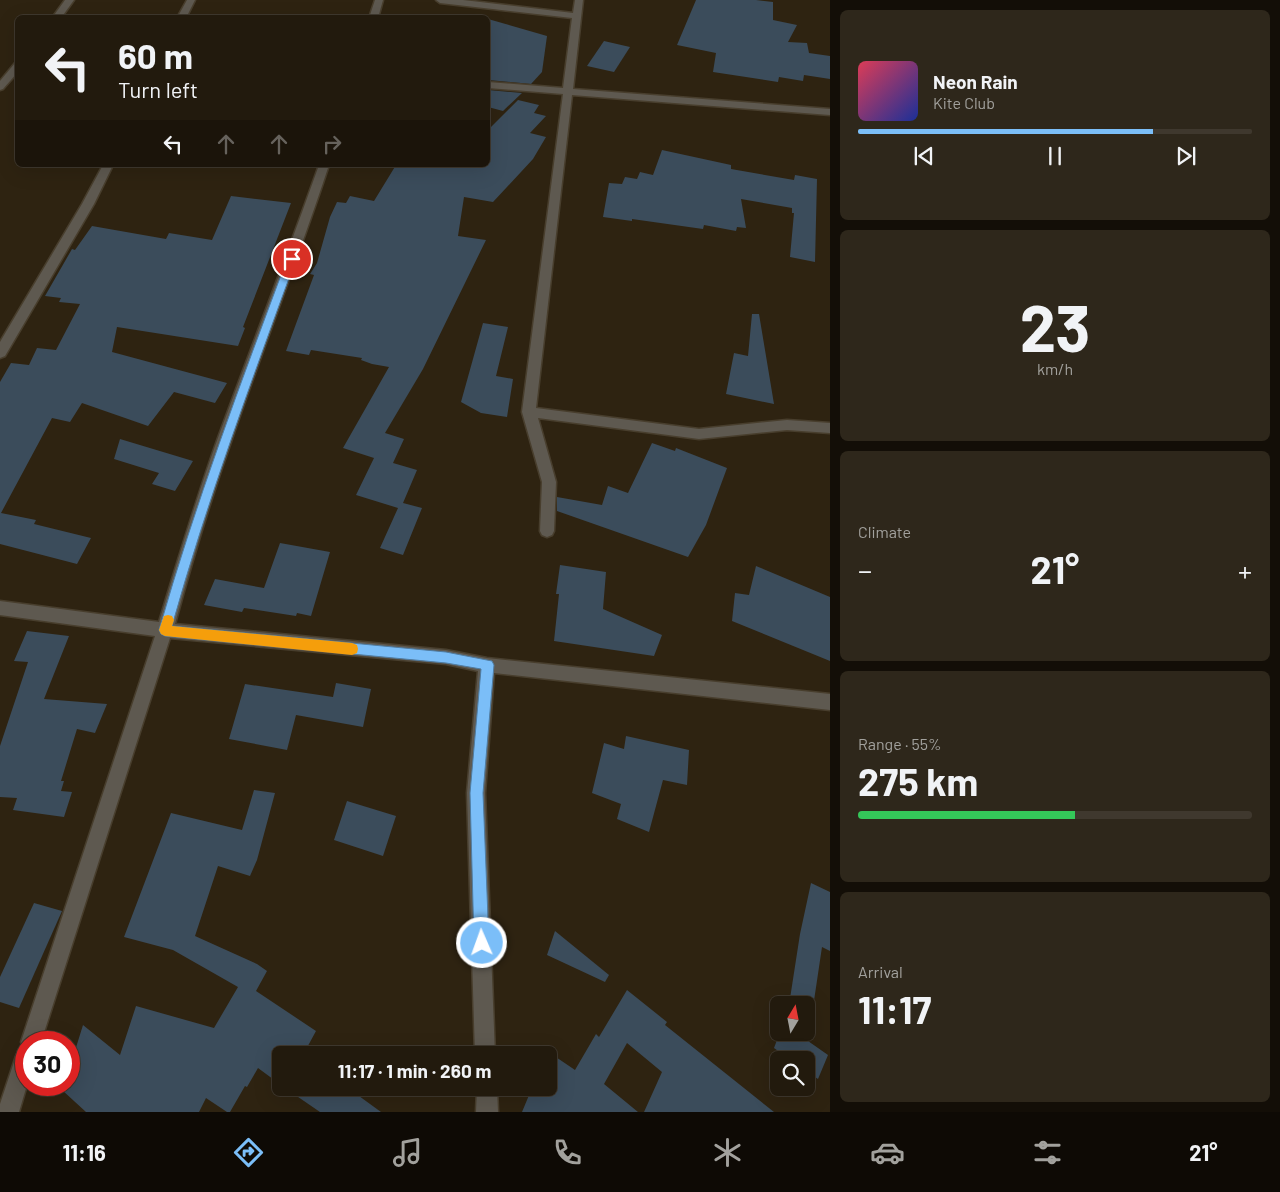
<!DOCTYPE html>
<meta charset="utf-8">
<style>
:root{--surface:#221a0d;--page:#2e271b;--text:#f1f3f6;--muted:#a2a19d;--line:#3f382e;--accent:#7bbef8}
body{margin:0;font-family:Barlow,sans-serif;background:var(--page);color:var(--text);height:100vh;display:flex;flex-direction:column;font-size:19px;white-space:nowrap}
*{box-sizing:border-box;margin:0}
p{font-size:16px;color:var(--muted)}
.icon{flex:none;width:28px;height:28px;fill:none;stroke:currentColor;stroke-width:2;stroke-linecap:round;stroke-linejoin:round}
.map{position:relative;flex:1;overflow:hidden}
.drawer{display:flex;flex-direction:column;gap:10px;padding:10px;background:#130e07;width:450px}
.drawer>*{flex:none}
.top-card{position:absolute;left:15px;top:15px;width:475px;height:152px;border-radius:8px;box-shadow:0 5px 20px #0002,0 0 0 1px var(--line);background:#221a0d;color:var(--text);overflow:hidden}
.needle{width:32px;rotate:10deg}
.tools{position:absolute;left:770px;top:996px;display:grid;gap:10px}
.tools a{display:grid;place-items:center;width:45px;height:45px;border-radius:8px;background:var(--surface);box-shadow:0 5px 20px #0002,0 0 0 1px var(--line);font-size:25px}
.speed{position:absolute;left:15px;top:1031px;display:flex;gap:10px;font-size:25px;font-weight:700;text-align:center}
.speed>*{display:grid;place-content:center;width:65px;height:65px;border-radius:50%;background:var(--surface);box-shadow:0 5px 20px #0002,0 0 0 1px var(--line);line-height:1}
.speed .limit{border:8px solid #d22;background:#fff;color:#111}
.pin{position:absolute;display:grid;place-items:center;width:42px;height:42px;color:#fff;margin:-21px;border:2px solid #fff;border-radius:50%;box-shadow:0 1px 5px #0007}
.me{position:absolute;width:55px;margin:-28px;rotate:358deg;stroke-linejoin:round;filter:drop-shadow(0 0 4px #0008)}
.turn{display:flex;align-items:center;gap:18px;height:105px;padding:0 20px;font-size:22px}
.turn .icon{width:65px;height:65px;stroke-width:2.5}
.turn b{display:block;font-size:35px;line-height:42px}
.lanes{display:flex;align-items:center;height:48px;padding:0 20px;background:#0003;justify-content:center;gap:25px;direction:ltr}
.lanes .off{opacity:.35}
.big{font-size:38px;font-weight:700;line-height:1.1}
.drawer .widget{flex:1;display:flex;flex-direction:column;justify-content:center;gap:8px;min-width:0;padding:0 18px;border-radius:8px;background:var(--page)}
.drawer .dial{align-items:center;gap:0}
.dial b{font-size:65px;line-height:1}
.song{display:flex;align-items:center;gap:15px}
.cover{width:60px;height:60px;border-radius:8px;background:linear-gradient(135deg,hsl(350 70% 55%),hsl(230 70% 35%))}
.played{height:5px;border-radius:2px;background:linear-gradient(90deg,var(--accent) 75%,var(--line) 75%)}
.keys{display:flex;justify-content:space-around;direction:ltr}
.heat{display:flex;justify-content:space-between;align-items:center;font-size:28px;direction:ltr}
.charge{height:8px;border-radius:4px;background:linear-gradient(90deg,#34c759 55%,var(--line) 0)}
.trip{position:absolute;left:272px;top:1046px;width:285px;height:50px;border-radius:8px;background:var(--surface);box-shadow:0 5px 20px #0002,0 0 0 1px var(--line);font-weight:700;line-height:50px;text-align:center}
.tab-bar{display:flex;height:80px;justify-content:space-around;align-items:center;background:#0e0a05;color:var(--muted)}
.tab-bar .icon{width:35px;height:35px}
.tab-bar .on{color:var(--accent)}
.tab-bar b{font-size:22px;color:var(--text)}
main{display:flex;flex:1;min-height:0}
.map>svg:first-child{display:block}
.building{fill:#3b4c5b}
.lines{fill:none;stroke-linecap:round;stroke-linejoin:round}
.street-casing{stroke:#483e2d;stroke-width:3}
.street{fill:#5e5950;fill-rule:evenodd}
.route{fill:#7bbef8;stroke:#507ca1}
.slow{fill:#f59e0b}
</style>
<main>
<div class="map">
<svg width="830" height="1112" viewBox="0 0 830 1112">
<rect width="100%" height="100%" fill="#2e2311"/>
<g class="building">
<path d="M696,0H756L773,2V20L797,25L788,42L807,43L809,53L830,56V79L804,75L803,81L779,77L778,82L713,72L716,53L677,45Z"/>
<path d="M488,19L547,36L542,72L531,84L488,80Z"/>
<path d="M604,41L630,47L614,72L587,66Z"/>
<path d="M488,90L522,93L503,111L488,107Z"/>
<path d="M518,100L539,105L534,113L546,116L530,133L546,137L533,159L493,202L464,197L458,236L486,240L423,369L385,433L404,439L393,463L417,470L403,503L422,508L403,555L380,548L398,508L356,495L374,458L343,448L389,367L372,364L361,360L362,358L311,350L309,355L286,351L314,275L310,274L317,263L330,217L337,202L346,203L350,196L374,201L396,165H488V130Z"/>
<path d="M662,150L731,165V169L794,180L795,175L817,179L815,262L790,257L794,213H792V208L741,199L746,228L737,227L736,231L704,225L703,229L632,219V221L603,217L609,183L622,184L625,177L637,179L640,172L653,175Z"/>
<path d="M231,196L291,203L243,327L245,328L238,346L117,327L112,352L227,383L215,403L174,392L148,426L82,403L70,422L52,418L1,513L36,520L34,524L91,538L77,564L0,544V382L11,363L29,365L37,348L56,350L80,304L59,302L61,298L45,296L72,249L75,250L92,226L166,239L169,233L212,240Z"/>
<path d="M752,314H759L774,404L726,394L734,353L748,356Z"/>
<path d="M483,323L508,327L496,376L513,379L507,417L481,413L461,402Z"/>
<path d="M120,439L193,461L175,491L152,484L159,473L114,459Z"/>
<path d="M652,443L675,451L676,448L727,468L706,525L688,557L557,511V497L602,505L608,486L628,493Z"/>
<path d="M280,543L330,552L311,616L297,613L296,616L244,608L242,612L204,605L215,579L264,588Z"/>
<path d="M560,565L606,572L603,609L662,635L654,656L554,641L559,594H556Z"/>
<path d="M756,566L830,597V661L732,621L735,593L749,595Z"/>
<path d="M27,631L69,636L44,699L107,704L95,733L77,729L61,781H64L61,791L72,792L64,817L13,810L17,798L0,797V746L28,662L14,661Z"/>
<path d="M336,683L371,689L363,727L296,715L287,750L229,739L245,684L333,697Z"/>
<path d="M626,736L689,750L687,785L663,780L649,832L617,819L621,804L592,793L604,743L624,749Z"/>
<path d="M254,790L275,793L257,860L250,876L218,866L195,936L257,964L267,971L256,991L316,1031L303,1055H281V1085L258,1068L247,1087L245,1086L230,1112H227L206,1098L199,1112H86L62,1090L64,1085H69V1070L83,1025L120,1055L136,1006L214,1028L238,987L173,950L124,937L171,813L242,830Z"/>
<path d="M347,801L396,816L383,856L334,840Z"/>
<path d="M811,883L830,892V951L822,947L808,1041L828,1055L818,1079L806,1071V1060H791L774,1048L780,1032H806V1005H789L800,934Z"/>
<path d="M34,903L62,911L19,1008L0,1002V977Z"/>
<path d="M555,931L609,975L605,982L547,955Z"/>
<path d="M627,990L667,1022L665,1025L774,1112H644L662,1072L627,1043L604,1084L638,1112H522L532,1088H549V1055H546L547,1051L575,1070L596,1034L599,1037Z"/>
<path d="M285,1088H348L381,1112H320Z"/>
</g>
<g class="lines">
<g class="street-casing">
<g id="street">
<path d="M65,0H74L61,18H52Z"/>
<path d="M187,0H195L186,18H177Z"/>
<path d="M375,0H383L378,18H369Z"/>
<path d="M436,0H463L573,13L575,0H583L573,89L830,109V115L572,95L536,408L699,429L787,420L830,423V433L787,430L699,439L538,418L556,482L554,531L552,535L547,537L542,535L540,531L542,482L522,412L563,94L488,88V82L563,88L572,18L440,3Z"/>
<path d="M18,62V72L3,89L0,90V81L15,63Z"/>
<path d="M103,165H113L94,204L5,356L0,358V342L82,204Z"/>
<path d="M319,165H329C299,256 264,345 233,436C211,498 192,561 175,624L446,650L487,658L830,694V710L494,673L485,793L495,1055H475L467,793L478,671L446,664L170,638L41,1042H26L27,1085L19,1112H0V1104L16,1056L19,1049L23,1047L21,1042L155,636L0,615V601L159,622C178,559 197,496 219,435C252,345 287,256 319,165Z"/>
<path d="M477,1088H497L498,1112H476Z"/>
</g>
</g>
<use href="#street" class="street"/>
</g>
<path class="route" d="M292,256L296,259C252,380 207,501 172,626L446,652L492,661L494,665L483,793L489,943L487,948L482,950L476,948L474,943L470,793L481,669L446,663L165,636L161,634L159,630C195,504 241,382 287,259Z"/>
<path class="slow" d="M168,615L172,616L174,620L172,626L352,643L357,645L358,649L357,653L352,655L165,636L161,634L159,630L164,616Z"/>
</svg>
<div class="tools">
<a><svg class="needle" viewBox="-14 -14 28 28"><path d="M0-13l5 13h-10z" fill="#e53935"/><path d="M0 13l5-13h-10z" fill="#a2a19d"/></svg></a>
<a><svg class="icon" aria-label="search" viewBox="0 0 24 24"><circle cx="10" cy="10" r="6"/><path d="M15 15l6 6"/></svg></a>
</div>
<div class="speed"><div class="limit">30</div></div>
<div class="pin" style="left:292px;top:259px;background:#d93025"><svg class="icon" aria-label="arrive" viewBox="0 0 24 24"><path d="M6 21V4h12l-3 4 3 4H6"/></svg></div>
<svg class="me" style="left:482px;top:943px" viewBox="-20 -20 40 40"><circle r="17" fill="#7bbef8" stroke="#fff" stroke-width="3"/><path d="M0-11L8 9 0 5-8 9z" fill="#fff"/></svg>
<div class="trip">11:17 · 1 min · 260 m</div>
<div class="top-card">
<div class="turn"><svg class="icon" aria-label="left" viewBox="0 0 24 24"><path d="M17 20v-9H6M10 6l-5 5 5 5"/></svg><div><b>60 m</b>Turn left</div></div>
<div class="lanes"><svg class="icon" aria-label="left" viewBox="0 0 24 24"><path d="M17 20v-9H6M10 6l-5 5 5 5"/></svg><svg class="icon off" aria-label="ahead" viewBox="0 0 24 24"><path d="M12 20V5M6 11l6-6 6 6"/></svg><svg class="icon off" aria-label="ahead" viewBox="0 0 24 24"><path d="M12 20V5M6 11l6-6 6 6"/></svg><svg class="icon off" aria-label="right" viewBox="0 0 24 24"><path d="M7 20v-9h11M14 6l5 5-5 5"/></svg></div>
</div>
</div>
<section class="drawer">
<div class="widget">
<div class="song"><i class="cover"></i><div><b>Neon Rain</b><p>Kite Club</p></div></div>
<div class="played"></div>
<div class="keys"><svg class="icon" aria-label="previous" viewBox="0 0 24 24"><path d="M18 5L8 12l10 7zM5 5v14"/></svg><svg class="icon" aria-label="pause" viewBox="0 0 24 24"><path d="M8 5v14M16 5v14"/></svg><svg class="icon" aria-label="next" viewBox="0 0 24 24"><path d="M6 5l10 7-10 7zM19 5v14"/></svg></div>
</div>
<div class="widget dial"><b>23</b><p>km/h</p></div>
<div class="widget"><p>Climate</p>
<div class="heat"><a>−</a><b class="big">21°</b><a>+</a></div>
</div>
<div class="widget"><p>Range · 55%</p><b class="big">275 km</b><div class="charge"></div></div>
<div class="widget"><p>Arrival</p><b class="big">11:17</b></div>
</section>
</main>
<nav class="tab-bar">
<b>11:16</b>
<svg class="icon on" aria-label="directions" viewBox="0 0 24 24"><path d="M12 3l9 9-9 9-9-9zM9 14v-3h6M13 9l2 2-2 2"/></svg>
<svg class="icon" aria-label="music" viewBox="0 0 24 24"><path d="M9 18V5l10-2v13"/><circle cx="6" cy="18" r="3"/><circle cx="16" cy="16" r="3"/></svg>
<svg class="icon" aria-label="phone" viewBox="0 0 24 24"><path d="M5 4h4l2 5-3 2q2 4 5 5l2-3 5 2v4C11 20 4 13 5 4z"/></svg>
<svg class="icon" aria-label="climate" viewBox="0 0 24 24"><path d="M12 3v18M4 7l16 10M4 17L20 7"/></svg>
<svg class="icon" aria-label="car" viewBox="0 0 24 24"><path d="M5 17H2v-5l4-1 3-4h7l3 4 3 1v5h-3M9 17h6M6 11h13"/><circle cx="7" cy="17" r="2"/><circle cx="17" cy="17" r="2"/></svg>
<svg class="icon" aria-label="filters" viewBox="0 0 24 24"><path d="M4 7h16M4 17h16"/><circle cx="9" cy="7" r="2"/><circle cx="15" cy="17" r="2"/></svg>
<b>21°</b>
</nav>
